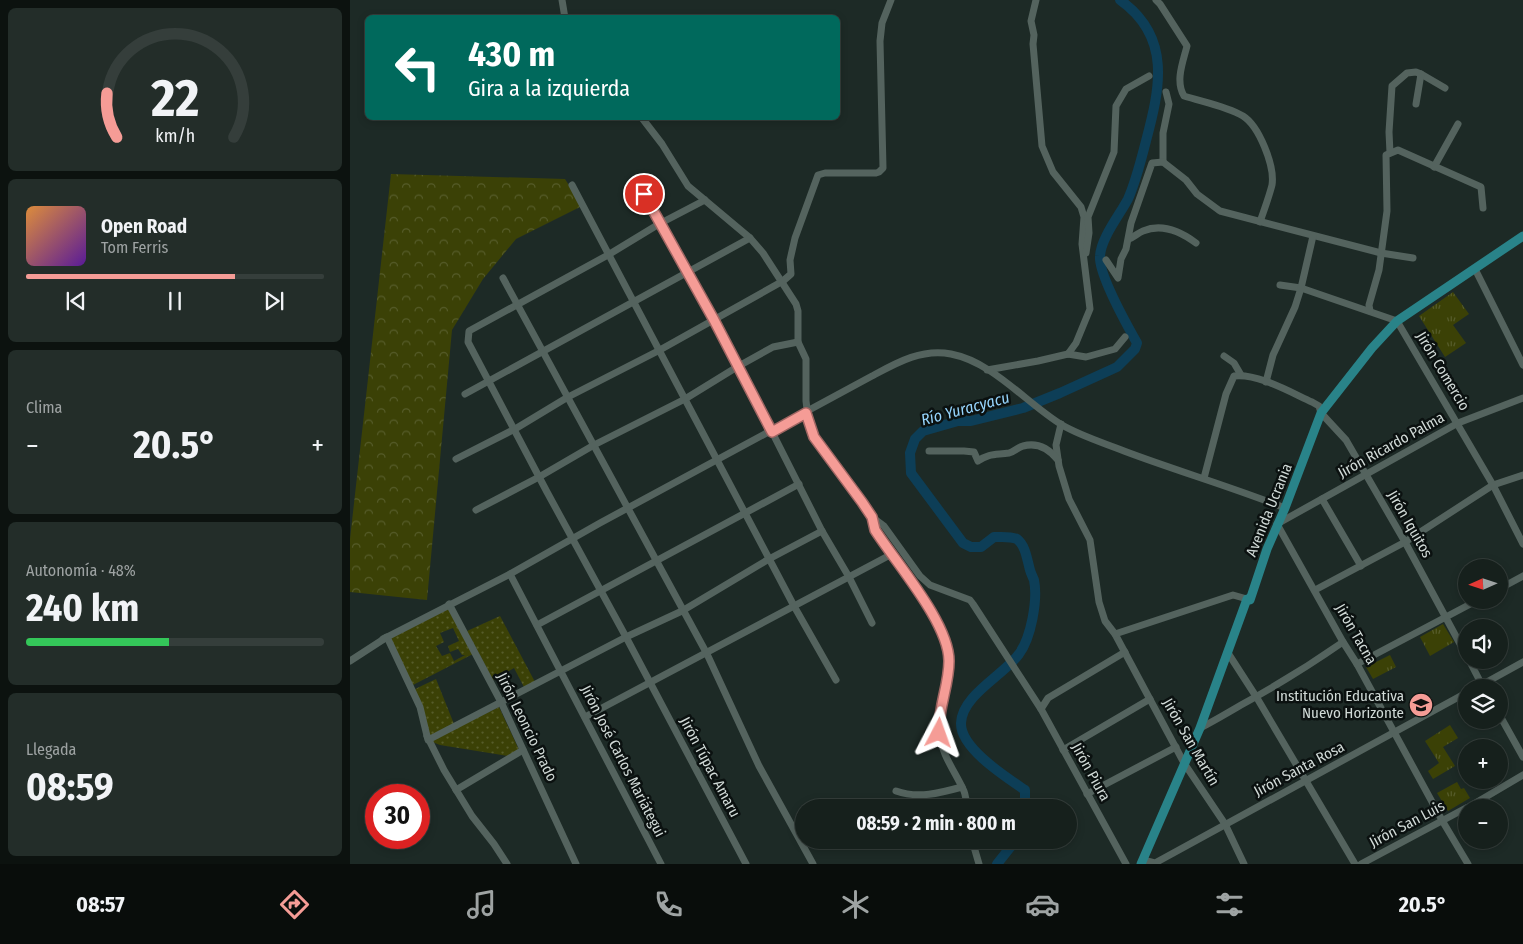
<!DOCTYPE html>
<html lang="es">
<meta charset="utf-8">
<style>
:root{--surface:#16201c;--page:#232d29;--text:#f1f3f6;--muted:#9ea3a3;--line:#353e3b;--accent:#f59c96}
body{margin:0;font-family:"Fira Sans Condensed",sans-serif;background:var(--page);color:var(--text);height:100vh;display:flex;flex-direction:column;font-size:19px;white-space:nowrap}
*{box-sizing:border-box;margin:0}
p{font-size:16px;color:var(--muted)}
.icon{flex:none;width:28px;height:28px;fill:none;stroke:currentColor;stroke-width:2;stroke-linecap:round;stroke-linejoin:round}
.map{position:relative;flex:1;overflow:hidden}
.drawer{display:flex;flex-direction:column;gap:8px;padding:8px;background:#0c120f;width:350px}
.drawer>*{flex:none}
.guide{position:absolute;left:15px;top:15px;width:475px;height:105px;border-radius:8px;box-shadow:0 2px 8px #0003,0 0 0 1px var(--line);background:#00695c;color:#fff;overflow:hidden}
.needle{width:32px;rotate:267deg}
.buttons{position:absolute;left:1108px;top:559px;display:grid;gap:10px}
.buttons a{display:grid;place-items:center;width:50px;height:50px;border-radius:50%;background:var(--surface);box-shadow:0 2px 8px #0003,0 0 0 1px var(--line);font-size:25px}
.speed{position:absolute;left:15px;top:784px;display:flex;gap:10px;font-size:25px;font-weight:700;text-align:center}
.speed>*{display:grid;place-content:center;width:65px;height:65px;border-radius:50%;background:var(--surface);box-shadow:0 2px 8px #0003,0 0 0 1px var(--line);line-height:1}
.speed .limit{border:8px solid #d22;background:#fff;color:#111}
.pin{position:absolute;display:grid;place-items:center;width:42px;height:42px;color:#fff;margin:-21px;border:2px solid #fff;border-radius:50%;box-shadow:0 1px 5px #0007}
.me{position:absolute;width:55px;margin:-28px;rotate:4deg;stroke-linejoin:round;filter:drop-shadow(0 0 4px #0008)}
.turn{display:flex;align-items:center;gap:18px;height:105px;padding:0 20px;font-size:22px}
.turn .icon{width:65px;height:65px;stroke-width:2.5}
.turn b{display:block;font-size:35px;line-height:42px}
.big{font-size:38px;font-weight:700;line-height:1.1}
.drawer .widget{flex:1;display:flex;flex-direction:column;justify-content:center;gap:8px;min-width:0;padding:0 18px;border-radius:8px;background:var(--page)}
.drawer .dial{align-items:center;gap:0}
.dial svg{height:130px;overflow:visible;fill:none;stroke:var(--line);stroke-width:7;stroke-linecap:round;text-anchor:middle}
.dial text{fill:var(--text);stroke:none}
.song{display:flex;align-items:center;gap:15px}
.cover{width:60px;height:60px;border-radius:8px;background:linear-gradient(135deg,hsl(30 70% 55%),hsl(270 70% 35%))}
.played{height:5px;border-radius:2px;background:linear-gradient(90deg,var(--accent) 70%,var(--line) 70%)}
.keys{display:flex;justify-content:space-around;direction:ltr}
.heat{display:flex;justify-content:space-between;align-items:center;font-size:28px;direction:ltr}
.charge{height:8px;border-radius:4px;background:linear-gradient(90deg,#34c759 48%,var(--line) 0)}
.trip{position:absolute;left:445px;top:799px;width:282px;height:50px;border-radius:25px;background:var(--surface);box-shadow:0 2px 8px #0003,0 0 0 1px var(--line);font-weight:700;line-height:50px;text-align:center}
.menu{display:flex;height:80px;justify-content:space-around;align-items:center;background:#090d0b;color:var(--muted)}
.menu .icon{width:35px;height:35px}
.menu .on{color:var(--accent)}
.menu b{font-size:22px;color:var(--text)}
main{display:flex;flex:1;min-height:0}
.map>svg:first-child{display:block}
.grass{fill:url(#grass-dots);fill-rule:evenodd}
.forest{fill:url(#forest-crowns)}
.park{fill:url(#park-tufts)}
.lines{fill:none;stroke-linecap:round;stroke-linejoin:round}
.river{stroke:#0d3e57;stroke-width:10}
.minor{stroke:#54635e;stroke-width:7}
.major{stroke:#298389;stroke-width:9}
.route-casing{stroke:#9f6562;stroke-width:12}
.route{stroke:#f59c96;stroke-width:9}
.labels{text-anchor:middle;stroke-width:5;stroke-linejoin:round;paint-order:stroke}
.street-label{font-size:15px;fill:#d1dad7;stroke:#0b1110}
.poi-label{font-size:15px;fill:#d1dad7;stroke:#0b1110;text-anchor:end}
.water-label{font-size:16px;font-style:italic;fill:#96d4fc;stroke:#0b1110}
</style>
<main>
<section class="drawer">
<div class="widget dial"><svg viewBox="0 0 100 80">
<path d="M14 69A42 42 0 1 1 86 69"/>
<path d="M14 69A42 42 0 0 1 8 42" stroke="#f59c96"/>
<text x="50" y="56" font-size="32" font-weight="700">22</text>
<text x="50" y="72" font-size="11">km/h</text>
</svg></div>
<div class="widget">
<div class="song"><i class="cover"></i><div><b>Open Road</b><p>Tom Ferris</p></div></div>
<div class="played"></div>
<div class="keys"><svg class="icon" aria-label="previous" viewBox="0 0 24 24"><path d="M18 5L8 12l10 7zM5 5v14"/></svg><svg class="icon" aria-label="pause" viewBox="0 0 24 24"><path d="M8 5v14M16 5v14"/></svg><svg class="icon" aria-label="next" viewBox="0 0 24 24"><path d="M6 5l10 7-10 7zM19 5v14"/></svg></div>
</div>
<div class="widget"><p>Clima</p>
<div class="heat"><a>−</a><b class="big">20.5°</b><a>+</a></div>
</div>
<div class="widget"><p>Autonomía · 48%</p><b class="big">240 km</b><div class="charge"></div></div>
<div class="widget"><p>Llegada</p><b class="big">08:59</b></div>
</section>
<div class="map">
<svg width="1173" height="864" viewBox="0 0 1173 864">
<defs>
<pattern id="grass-dots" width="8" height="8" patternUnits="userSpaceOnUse" patternTransform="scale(1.25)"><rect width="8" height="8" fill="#3b4106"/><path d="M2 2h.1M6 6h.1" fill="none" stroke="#565c2a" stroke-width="1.8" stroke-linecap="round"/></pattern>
<pattern id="forest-crowns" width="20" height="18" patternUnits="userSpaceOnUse" patternTransform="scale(1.25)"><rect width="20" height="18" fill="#3b4106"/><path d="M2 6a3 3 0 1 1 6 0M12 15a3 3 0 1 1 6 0" fill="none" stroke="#565c2a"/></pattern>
<pattern id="park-tufts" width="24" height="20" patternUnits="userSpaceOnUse" patternTransform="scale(1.25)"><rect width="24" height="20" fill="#3b4106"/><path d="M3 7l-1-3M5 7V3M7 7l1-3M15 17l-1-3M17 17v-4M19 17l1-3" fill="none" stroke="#565c2a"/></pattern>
</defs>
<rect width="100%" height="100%" fill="#1d2a26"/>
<g class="grass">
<path d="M98,609L123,654L63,685L39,638ZM103,628L109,641L98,646L100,652L108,649L112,655H115L104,661L100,653L92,656L86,646L94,642L90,633Z"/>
<path d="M150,616L185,682L174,687L164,668L143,680L117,631Z"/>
<path d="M86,679L104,724L79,737L63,690Z"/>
<path d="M149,707L169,750L158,756L90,745L80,741Z"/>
</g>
<path class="forest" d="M41,174L215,179L232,206L166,239L133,279L102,330L77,600L0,592V539Z"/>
<g class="park">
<path d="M1103,292L1119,314L1103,325L1116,343L1095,357L1069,316Z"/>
<path d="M1093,624L1104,642L1080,656L1070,637Z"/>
<path d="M1040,655L1046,667L1023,679L1016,667Z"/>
<path d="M1100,725L1108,738L1093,747L1105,766L1083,779L1078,771L1089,763L1075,741Z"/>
<path d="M1107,782L1111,789L1114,788L1120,798L1098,811L1087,793Z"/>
</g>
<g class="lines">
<g class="river">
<path d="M675,808V790C656,777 610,748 611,723C612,695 654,675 669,654C681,638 688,600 684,580C683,577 681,574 680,570C677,560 676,546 667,539C661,536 651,537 644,537L631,547H621L613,543L561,473L560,453L565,439L573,431L608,421H621L673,408L710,393L767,367L785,349L787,343C778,327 748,273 750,256C751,238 769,216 778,199C786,181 791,160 796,141C810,88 822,37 770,0"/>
<path d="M647,864L666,840"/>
</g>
<g class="minor">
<path d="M212,0L215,18"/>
<path d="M686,0L681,21L684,35L683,44L692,146L703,172L731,207L734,217L732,244L740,309L726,343L718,354"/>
<path d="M806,0L810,4L837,46C833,62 825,81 834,96C853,102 876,106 893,116C909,126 925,166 922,185C919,197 914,210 910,222"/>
<path d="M1071,74L1095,88"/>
<path d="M292,118L312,144L338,186L400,238L413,253L446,304L448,311V342L456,359V401L459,425L464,437L495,477L522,517L525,530C546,563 599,623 599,662C599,686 586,709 589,733C592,755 604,770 613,789C616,794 616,801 617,808"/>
<path d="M1040,153L1039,132L1042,86L1057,73L1066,72L1071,74L1066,104"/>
<path d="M813,162V133L819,104L816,92"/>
<path d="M1084,167L1108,124"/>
<path d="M222,185L444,606L486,680"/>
<path d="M355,200L309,224L258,255L119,331L118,342L197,492L276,637L396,864"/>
<path d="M779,239C784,237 788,233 793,231C812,223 830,231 846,243"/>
<path d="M736,253L739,233L738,217L764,152L766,106L776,89L799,76"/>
<path d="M756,260L768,278L771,259L776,249L781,223L802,163L813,162L836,180L847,194L870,211L1031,253L1063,258"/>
<path d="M1125,269L1173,365"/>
<path d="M153,278L357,654L409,766L463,864"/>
<path d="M930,285L951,288L1047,321L1143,485L1173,544"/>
<path d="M1020,311L1019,305L1029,270L1037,211L1036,155L1048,150L1131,187L1133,208"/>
<path d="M448,342L423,347L387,367L413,414L472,531L499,577L522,623"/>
<path d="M874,356L884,363L891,375"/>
<path d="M637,370L688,361L718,354L736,357L765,349L775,337"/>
<path d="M916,382L923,355L945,307L951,288L963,236"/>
<path d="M115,394L400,238"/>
<path d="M711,424L706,445L709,466L719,499L740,540L749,602L755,621L765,634L834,763L875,824L894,864"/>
<path d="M579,451H614L624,452L628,461C639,453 646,455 659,453C664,452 668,447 673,446C688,442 700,450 708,460"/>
<path d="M106,459L165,429L218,397L308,351L433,281L441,274L440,260L445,238L468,175L475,173H526L529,172L533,168L530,41L532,23L541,0"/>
<path d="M854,478L876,394L884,376C907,373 940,392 962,402L969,406L971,413L996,440L1055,542L1116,655"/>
<path d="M972,499L1011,566"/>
<path d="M126,510L189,477L244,445L335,399L387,367C355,304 319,243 287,179"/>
<path d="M522,517L534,526L570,576L580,585L620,600L623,604L691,709L776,864"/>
<path d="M160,574L311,864"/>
<path d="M1149,589L1173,576"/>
<path d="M965,590L1055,542L1143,485L1173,475"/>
<path d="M99,604L151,702L226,864"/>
<path d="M187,625L449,484"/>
<path d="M765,634L883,595L897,599"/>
<path d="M33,639L37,637L70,707L78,740L276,637L332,611L419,559L472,531"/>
<path d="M878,653L907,698L1005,864"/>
<path d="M1119,660L1133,687"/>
<path d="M0,661L37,637L160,574L250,523L522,376C546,363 572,348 601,354C643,362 676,403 712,425C731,436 754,443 774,451C827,471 882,487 935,508"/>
<path d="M1007,664L1128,600"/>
<path d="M1126,688L1173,662"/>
<path d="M691,709L698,698L775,652"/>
<path d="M1149,714L1173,757"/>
<path d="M235,717L542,554"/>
<path d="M850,728C864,721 877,713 891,705C926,686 960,665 993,642"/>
<path d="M77,736L94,770L122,816L144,844L157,864"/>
<path d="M713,750L800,699"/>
<path d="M106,790L173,750"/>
<path d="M546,791C568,799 590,793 612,787"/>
<path d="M737,794L826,747"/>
<path d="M1117,808L1173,775"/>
<path d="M622,840L629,864"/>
<path d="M793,860L805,863L1116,693"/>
<path d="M1011,864L1116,808"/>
<path d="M1118,864L1093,822L1007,664L993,642L927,524L1108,423L1173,398"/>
</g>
<path class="major" d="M791,864L850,728L897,599L900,600L917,549L935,508L971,413L1022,348L1047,321L1173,236"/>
</g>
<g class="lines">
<g class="route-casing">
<path id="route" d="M294,194L364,320L422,432L456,413L464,437L512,502L522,517L525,530C546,563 599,623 599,661C599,686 588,707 589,733"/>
</g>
<use href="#route" class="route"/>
</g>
<defs>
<g id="school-disc" transform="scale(1.25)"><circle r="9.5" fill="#f59c96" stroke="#0b1110"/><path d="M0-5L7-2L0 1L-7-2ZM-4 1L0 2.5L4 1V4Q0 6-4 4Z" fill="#111"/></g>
</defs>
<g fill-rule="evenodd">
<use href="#school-disc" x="1071" y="705"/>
</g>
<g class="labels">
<g class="street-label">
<text transform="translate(1093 371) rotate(59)" y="5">Jirón Comercio</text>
<text transform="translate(1041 445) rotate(-29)" y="5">Jirón Ricardo Palma</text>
<text transform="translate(919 510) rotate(-68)" y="5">Avenida Ucrania</text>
<text transform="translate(1060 524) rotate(60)" y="5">Jirón Iquitos</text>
<text transform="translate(1006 634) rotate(60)" y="5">Jirón Tacna</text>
<text transform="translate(177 727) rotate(64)" y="5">Jirón Leoncio Prado</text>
<text transform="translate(841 742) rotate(60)" y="5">Jirón San Martín</text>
<text transform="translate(273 761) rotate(63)" y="5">Jirón José Carlos Mariátegui</text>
<text transform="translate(360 767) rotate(62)" y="5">Jirón Túpac Amaru</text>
<text transform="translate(949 769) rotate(-28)" y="5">Jirón Santa Rosa</text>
<text transform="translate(741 772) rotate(61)" y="5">Jirón Piura</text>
<text transform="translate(1057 824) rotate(-28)" y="5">Jirón San Luis</text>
</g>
<g class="poi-label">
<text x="1054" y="701">Institución Educativa<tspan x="1054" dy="17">Nuevo Horizonte</tspan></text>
</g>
<g class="water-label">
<text transform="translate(615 408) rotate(-15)" y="6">Río Yuracyacu</text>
</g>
</g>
</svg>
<div class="buttons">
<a><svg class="needle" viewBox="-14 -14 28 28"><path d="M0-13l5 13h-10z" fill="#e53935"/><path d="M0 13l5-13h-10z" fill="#9ea3a3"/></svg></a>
<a><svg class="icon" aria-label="sound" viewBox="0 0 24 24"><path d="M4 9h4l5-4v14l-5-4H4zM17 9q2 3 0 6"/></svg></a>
<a><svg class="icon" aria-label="layers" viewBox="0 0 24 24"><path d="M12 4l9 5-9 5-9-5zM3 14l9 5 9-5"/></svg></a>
<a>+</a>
<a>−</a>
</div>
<div class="speed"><div class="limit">30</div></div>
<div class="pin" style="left:294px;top:194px;background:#d93025"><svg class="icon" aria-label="arrive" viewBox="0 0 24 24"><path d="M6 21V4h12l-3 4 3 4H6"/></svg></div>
<svg class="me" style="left:589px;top:733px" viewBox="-20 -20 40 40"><path d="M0-17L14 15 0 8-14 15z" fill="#f59c96" stroke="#fff" stroke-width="4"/></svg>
<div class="trip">08:59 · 2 min · 800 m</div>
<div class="guide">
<div class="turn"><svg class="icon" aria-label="left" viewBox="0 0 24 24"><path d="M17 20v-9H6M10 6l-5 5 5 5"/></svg><div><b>430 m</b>Gira a la izquierda</div></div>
</div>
</div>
</main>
<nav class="menu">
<b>08:57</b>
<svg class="icon on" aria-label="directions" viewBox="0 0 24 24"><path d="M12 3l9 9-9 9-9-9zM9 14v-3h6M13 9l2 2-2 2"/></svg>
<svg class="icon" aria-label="music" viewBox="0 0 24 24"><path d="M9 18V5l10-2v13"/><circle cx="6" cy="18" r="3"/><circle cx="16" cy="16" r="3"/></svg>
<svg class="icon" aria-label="phone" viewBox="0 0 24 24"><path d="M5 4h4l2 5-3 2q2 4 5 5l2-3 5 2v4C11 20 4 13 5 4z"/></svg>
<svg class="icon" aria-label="climate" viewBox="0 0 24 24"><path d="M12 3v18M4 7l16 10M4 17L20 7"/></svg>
<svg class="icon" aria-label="car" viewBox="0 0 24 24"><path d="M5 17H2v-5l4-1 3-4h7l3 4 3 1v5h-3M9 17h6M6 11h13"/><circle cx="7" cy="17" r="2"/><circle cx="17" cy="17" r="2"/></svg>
<svg class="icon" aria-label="filters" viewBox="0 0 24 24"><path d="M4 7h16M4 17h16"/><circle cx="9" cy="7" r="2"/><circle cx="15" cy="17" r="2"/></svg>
<b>20.5°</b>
</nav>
